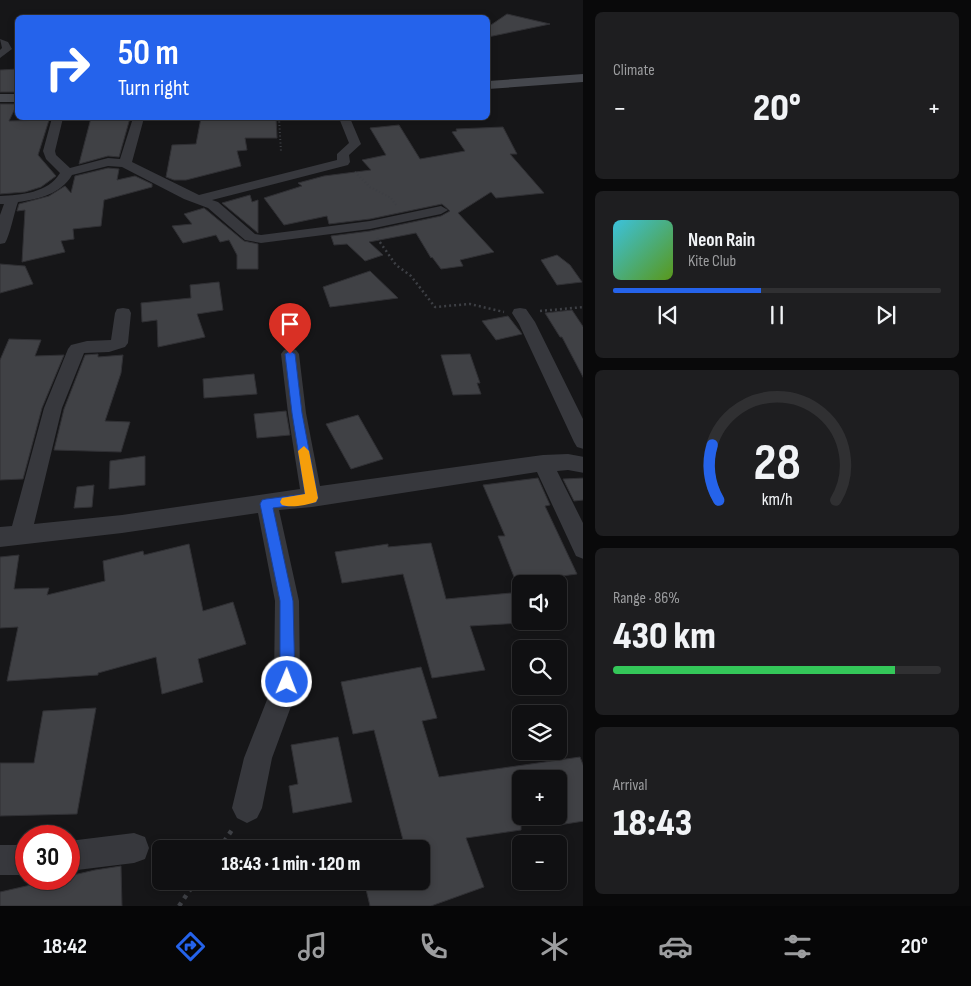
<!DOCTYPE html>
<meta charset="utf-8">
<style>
:root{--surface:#101012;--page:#1e1e20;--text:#f1f3f6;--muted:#9c9d9f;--line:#303032;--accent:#2563eb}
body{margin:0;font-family:"Sofia Sans Condensed",sans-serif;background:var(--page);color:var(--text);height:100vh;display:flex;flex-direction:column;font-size:19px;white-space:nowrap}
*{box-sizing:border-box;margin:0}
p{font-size:16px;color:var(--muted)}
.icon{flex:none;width:28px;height:28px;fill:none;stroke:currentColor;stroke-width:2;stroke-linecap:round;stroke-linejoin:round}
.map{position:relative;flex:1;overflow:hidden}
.drawer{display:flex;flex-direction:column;gap:12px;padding:12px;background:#09090a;width:388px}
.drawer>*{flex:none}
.top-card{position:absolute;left:15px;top:15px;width:475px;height:105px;border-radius:8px;box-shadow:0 2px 8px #0003,0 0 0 1px var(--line);background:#2563eb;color:#fff;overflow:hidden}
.fabs{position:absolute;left:512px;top:575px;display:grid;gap:10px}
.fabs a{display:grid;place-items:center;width:55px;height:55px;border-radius:8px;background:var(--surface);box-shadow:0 2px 8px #0003,0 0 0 1px var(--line);font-size:25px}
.speed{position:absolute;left:15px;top:825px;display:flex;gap:10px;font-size:25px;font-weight:700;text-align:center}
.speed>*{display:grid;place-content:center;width:65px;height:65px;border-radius:50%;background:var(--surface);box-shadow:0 2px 8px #0003,0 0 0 1px var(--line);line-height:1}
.speed .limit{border:8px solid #d22;background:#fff;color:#111}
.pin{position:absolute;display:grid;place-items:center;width:42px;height:42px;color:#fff;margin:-51px -21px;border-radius:50% 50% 50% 0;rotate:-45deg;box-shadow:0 0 5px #0007}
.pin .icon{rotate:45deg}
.me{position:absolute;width:55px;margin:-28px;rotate:1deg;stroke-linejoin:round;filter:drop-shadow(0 0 4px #0008)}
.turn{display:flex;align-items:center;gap:18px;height:105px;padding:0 20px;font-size:22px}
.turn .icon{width:65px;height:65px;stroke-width:2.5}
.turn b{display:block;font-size:35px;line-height:42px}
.big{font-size:38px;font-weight:800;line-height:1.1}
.drawer .widget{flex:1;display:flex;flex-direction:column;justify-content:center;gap:8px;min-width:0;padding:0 18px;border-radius:8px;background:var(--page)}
.drawer .dial{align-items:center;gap:0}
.dial svg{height:130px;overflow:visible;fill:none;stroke:var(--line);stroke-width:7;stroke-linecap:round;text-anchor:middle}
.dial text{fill:var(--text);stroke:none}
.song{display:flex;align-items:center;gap:15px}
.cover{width:60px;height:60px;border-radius:8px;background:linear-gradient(135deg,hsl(190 70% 55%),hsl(90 70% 35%))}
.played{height:5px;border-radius:2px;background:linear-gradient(90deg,var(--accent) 45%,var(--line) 45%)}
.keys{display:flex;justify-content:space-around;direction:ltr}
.heat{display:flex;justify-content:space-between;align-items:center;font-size:28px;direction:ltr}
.charge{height:8px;border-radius:4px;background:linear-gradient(90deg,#34c759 86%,var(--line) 0)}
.trip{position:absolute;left:152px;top:840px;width:278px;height:50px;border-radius:8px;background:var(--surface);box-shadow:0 2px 8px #0003,0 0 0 1px var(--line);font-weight:800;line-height:50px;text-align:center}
.dock{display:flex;height:80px;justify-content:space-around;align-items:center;background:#060607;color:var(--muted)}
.dock .icon{width:35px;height:35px}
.dock .current{color:var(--accent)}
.dock b{font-size:22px;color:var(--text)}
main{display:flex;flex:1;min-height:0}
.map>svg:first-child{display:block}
.building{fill:#404145;stroke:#303034}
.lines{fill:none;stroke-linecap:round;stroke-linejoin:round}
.path-far2{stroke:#3d3f44;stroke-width:2;stroke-dasharray:1 2.5;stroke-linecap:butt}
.path-far1{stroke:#3d3f44;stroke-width:2.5;stroke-dasharray:2 3;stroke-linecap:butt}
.path{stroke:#3d3f44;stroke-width:4.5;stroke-dasharray:4 5;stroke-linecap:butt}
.street{fill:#37383d;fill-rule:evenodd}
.secondary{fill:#45474d;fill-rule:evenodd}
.route{fill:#2563eb;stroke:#184099}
.slow{fill:#f59e0b}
</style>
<main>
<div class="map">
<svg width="584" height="906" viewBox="0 0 584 906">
<rect width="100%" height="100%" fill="#161618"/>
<g class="building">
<path d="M507,14L550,24L488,37V27Z"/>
<path d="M18,69V92H0V70Z"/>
<path d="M0,104H17L9,121L49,120L38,155L56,176L41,187L25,192L0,194Z"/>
<path d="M91,118H130L119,157L108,156L79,164Z"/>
<path d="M201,118H276L277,138H245L247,150L237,151L241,166L186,180H174L166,177L172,145L196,144Z"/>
<path d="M399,125L420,159L465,151L452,132L457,131L456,129L503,127L517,154H510L544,193L496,198L491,192L458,213L494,252L460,260L463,266L441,269L432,257L431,258L416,233L369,242L383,255L365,261L347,244L334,245L331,236L370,231L441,216L450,211L442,204L370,219L329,224L327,216L284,225L264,198L302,186L298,183L324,176L371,170L362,160L386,155L370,128Z"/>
<path d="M108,168L119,169L117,180L135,176L152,184V187L104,200L101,226L73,229L74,239L61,241L65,252L22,262L25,210L17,211L19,204L49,196L65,186L71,193L75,176Z"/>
<path d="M250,195L252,202L258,200V233L222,203Z"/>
<path d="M204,208L244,241L258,244V269H237V255L229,240L220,242L216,235L183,243L172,226L192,224L184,214Z"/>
<path d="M557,255L570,265L582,282L557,285L541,260Z"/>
<path d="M0,264L25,266L33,284L0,293Z"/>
<path d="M370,271L398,298L330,307L323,287Z"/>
<path d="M219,282L223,310L197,314L205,337L158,347L157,320L142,322L141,303L191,298L190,285Z"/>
<path d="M572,310L584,328V379L562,337H560L545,313Z"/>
<path d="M508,316L522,334L496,340L482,321Z"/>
<path d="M9,339L41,340L35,356L64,355L42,408L23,479L0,480V360Z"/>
<path d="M98,354V357L123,355L121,373L105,421L130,422L121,452L54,450L64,409L85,355Z"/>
<path d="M470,354L480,383H477L481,394L453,395L441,355Z"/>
<path d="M254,374L257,394L204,398L203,379Z"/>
<path d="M286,411L290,435L257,438L254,414Z"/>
<path d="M358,415L383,459L351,469L326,424Z"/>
<path d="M145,456V485L109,489L110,461Z"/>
<path d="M538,478L550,505L545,506L577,574L516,582L498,536H505L483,485Z"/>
<path d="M584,478V500L574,501L563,479Z"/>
<path d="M94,485L92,507L74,508L77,487Z"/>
<path d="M431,543L446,599L511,593L521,623L470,626L485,670L432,678L403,574L342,583L335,552L388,544V547Z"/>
<path d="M189,544L203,611L233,602L246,644L198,659L203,682L162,694L156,657L98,673V675L7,681L18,627L0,628V557L19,555L14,589L49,588L47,595L105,581L103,561L143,551L144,555Z"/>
<path d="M421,667L437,718L422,721L439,777L580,757L584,767V821L559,825V779H521V830L466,838L484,887L431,906H370L364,881H421V849H365L403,840L374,730L353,734L341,682Z"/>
<path d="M96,708L77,814L0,816V763H34L43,711Z"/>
<path d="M338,737L352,802L293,813L289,786L298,784L291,745Z"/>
<path d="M121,866L122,906H0V892L57,879H69V876L95,870Z"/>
</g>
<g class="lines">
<g class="path-far2">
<path d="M279,118L281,152"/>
<path d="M355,172L370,187L391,198L396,205"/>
</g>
<g class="path-far1">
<path d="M377,238L396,265L411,276L435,307L470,304L504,312"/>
<path d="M540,311L584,307"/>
</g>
<g class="path">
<path d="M219,849L234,827"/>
<path d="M179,906L196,881"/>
</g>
<g class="street">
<path d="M0,39L8,42L12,49L0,58V50L2,48Z"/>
<path d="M52,118H63L55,151L56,155L70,168L108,158L120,159L133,118H144L132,162L199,195L337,160V154L349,143L339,118H350L361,144L349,155L350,162L348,165L212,200L218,202L255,234L261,235L370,221L441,206L448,210L441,214L370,229L261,243L245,240L208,208L184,199L122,167L108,166L72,175C61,194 39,199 18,202C14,213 10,235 5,243L0,244V215L4,204H0V196C21,195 48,193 60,173L46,159L43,151Z"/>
<path d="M123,308L129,309L131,313L128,343L125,347L109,352L84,353L62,408L34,524L122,515L300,489L288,413L281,354L284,350L290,348L296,350L299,354L306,413L320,486L543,455L568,454L584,457V473L568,470L557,471L584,525V559L576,556L537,472L312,507L279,510L299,601L300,682L272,758L262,808L257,818L247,823L237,818L232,808L244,758L274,682L275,601L258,513L122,533L0,547V527L12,526L44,408L68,349L71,345L87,341L111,340L115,313L117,309Z"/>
<path d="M520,308L526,309L535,322L584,421V449L577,447L574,442L519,324L512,313L514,309Z"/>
<path d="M134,833L145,837L149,848L145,859L134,863L69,871V841Z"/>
<rect x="0" y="845" width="26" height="30"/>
</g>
<g class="secondary">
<path d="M584,74V82L488,89V81Z"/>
<rect x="0" y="94" width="18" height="8"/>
</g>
</g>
<path class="route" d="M290,351L295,354L302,413L318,498L316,502L312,503L273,508L293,601L295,682L293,687L287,689L282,687L280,682V601L260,504L262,500L266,499L305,494L292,413L285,354Z"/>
<path class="slow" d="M304,446L309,451L318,498L316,502C307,505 291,508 282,505L280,502L282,498L305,494L298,451Z"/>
</svg>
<div class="fabs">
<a><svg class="icon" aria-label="sound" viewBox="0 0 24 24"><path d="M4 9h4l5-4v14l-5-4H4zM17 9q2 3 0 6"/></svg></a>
<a><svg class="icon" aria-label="search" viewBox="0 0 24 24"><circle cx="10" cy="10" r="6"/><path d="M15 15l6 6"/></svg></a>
<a><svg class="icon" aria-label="layers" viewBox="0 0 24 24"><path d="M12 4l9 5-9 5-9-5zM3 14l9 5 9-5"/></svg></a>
<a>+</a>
<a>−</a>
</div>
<div class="speed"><div class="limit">30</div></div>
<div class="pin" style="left:290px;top:354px;background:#d93025"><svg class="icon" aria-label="arrive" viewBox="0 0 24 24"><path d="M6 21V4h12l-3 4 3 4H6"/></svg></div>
<svg class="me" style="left:287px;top:682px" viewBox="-20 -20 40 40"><circle r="17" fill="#2563eb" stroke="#fff" stroke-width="3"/><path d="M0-11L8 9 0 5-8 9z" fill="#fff"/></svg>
<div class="trip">18:43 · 1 min · 120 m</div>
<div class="top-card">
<div class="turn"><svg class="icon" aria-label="right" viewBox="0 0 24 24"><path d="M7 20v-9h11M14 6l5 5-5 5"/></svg><div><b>50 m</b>Turn right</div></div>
</div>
</div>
<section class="drawer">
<div class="widget"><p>Climate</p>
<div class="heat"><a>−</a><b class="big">20°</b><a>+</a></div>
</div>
<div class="widget">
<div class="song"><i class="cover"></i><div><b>Neon Rain</b><p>Kite Club</p></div></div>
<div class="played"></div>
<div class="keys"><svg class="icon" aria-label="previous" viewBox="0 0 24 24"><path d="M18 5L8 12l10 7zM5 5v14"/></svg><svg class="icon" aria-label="pause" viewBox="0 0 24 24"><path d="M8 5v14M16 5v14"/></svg><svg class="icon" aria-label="next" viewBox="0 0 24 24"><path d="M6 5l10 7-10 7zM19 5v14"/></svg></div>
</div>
<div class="widget dial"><svg viewBox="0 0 100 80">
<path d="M14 69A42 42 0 1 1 86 69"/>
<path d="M14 69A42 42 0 0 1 10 35" stroke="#2563eb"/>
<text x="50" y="56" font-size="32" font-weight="700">28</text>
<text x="50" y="72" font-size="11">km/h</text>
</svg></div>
<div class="widget"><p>Range · 86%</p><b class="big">430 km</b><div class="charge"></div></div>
<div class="widget"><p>Arrival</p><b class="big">18:43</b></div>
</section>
</main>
<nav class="dock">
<b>18:42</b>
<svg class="icon current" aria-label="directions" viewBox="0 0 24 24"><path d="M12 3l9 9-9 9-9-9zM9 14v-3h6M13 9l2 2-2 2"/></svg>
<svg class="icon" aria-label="music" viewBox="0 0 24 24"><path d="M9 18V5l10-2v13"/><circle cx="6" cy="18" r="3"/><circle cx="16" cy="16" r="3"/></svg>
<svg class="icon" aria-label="phone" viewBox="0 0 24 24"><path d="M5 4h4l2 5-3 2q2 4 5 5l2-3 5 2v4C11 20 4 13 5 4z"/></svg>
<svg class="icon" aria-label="climate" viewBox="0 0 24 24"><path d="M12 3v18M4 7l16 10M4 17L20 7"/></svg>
<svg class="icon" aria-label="car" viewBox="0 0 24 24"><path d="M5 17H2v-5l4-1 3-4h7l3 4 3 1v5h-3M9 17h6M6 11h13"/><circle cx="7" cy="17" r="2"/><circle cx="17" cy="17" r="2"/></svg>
<svg class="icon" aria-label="filters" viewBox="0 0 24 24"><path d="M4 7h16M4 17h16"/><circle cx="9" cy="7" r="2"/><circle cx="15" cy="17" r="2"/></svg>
<b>20°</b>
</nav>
